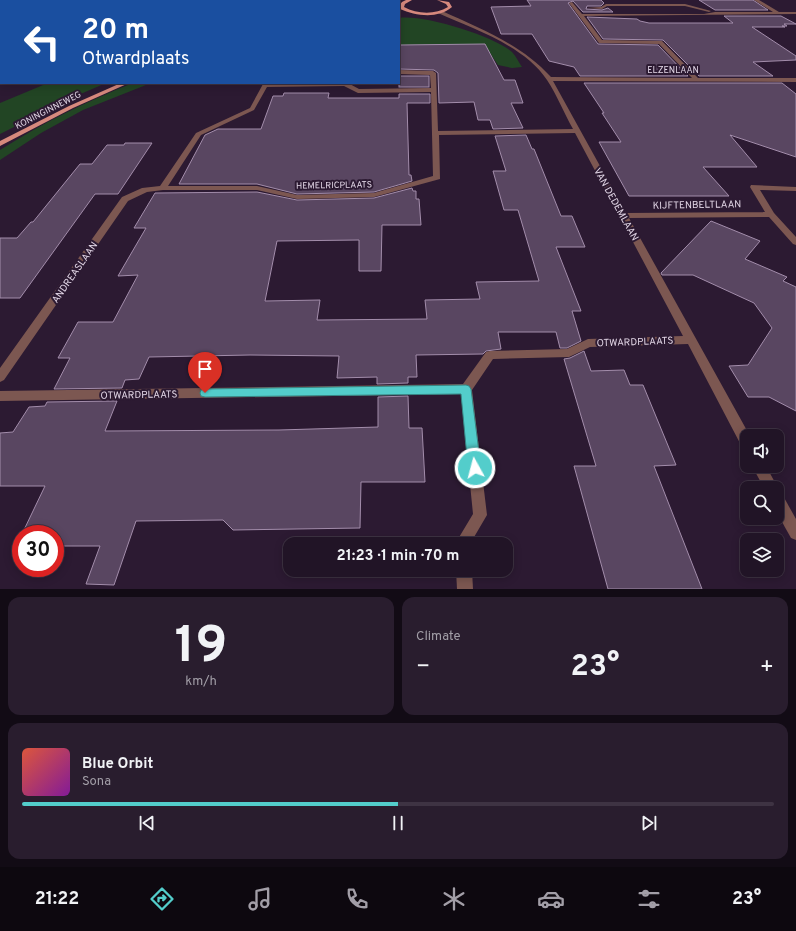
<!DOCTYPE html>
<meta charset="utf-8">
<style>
:root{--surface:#211426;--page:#291d2e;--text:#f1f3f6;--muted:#a29ea7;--line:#3e3343;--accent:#53cdcb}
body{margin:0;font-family:Overpass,sans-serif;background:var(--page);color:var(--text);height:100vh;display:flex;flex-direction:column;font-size:15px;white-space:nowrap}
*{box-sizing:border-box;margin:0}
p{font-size:13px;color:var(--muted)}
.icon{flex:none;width:22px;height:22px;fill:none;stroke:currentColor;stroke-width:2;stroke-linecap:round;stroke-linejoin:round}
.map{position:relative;height:589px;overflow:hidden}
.drawer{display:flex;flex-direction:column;gap:8px;padding:8px;background:#120b15;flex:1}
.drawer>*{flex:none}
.hud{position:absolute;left:0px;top:0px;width:400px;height:84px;box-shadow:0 2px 10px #0003,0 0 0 1px var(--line);background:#1a4fa0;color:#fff;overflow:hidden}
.tools{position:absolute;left:740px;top:429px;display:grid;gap:8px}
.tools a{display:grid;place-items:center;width:44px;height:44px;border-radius:8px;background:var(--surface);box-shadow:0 2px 10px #0003,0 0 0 1px var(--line);font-size:20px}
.speed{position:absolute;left:12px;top:525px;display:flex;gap:8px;font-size:20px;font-weight:700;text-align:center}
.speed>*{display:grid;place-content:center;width:52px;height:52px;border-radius:50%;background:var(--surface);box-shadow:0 2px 10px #0003,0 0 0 1px var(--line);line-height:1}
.speed .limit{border:6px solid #d22;background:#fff;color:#111}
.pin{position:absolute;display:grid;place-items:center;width:34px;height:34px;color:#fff;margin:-41px -17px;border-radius:50% 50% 50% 0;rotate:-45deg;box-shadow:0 0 4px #0007}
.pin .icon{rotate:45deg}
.me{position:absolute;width:44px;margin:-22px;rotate:353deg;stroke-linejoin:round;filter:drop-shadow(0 0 3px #0008)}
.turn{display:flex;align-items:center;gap:14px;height:84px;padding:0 16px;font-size:18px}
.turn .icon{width:52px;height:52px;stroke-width:2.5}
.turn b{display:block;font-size:28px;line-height:34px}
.big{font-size:30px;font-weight:700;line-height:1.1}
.drawer .tile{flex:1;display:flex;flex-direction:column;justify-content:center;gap:6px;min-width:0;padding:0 14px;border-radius:12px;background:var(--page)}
.drawer .dial{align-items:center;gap:0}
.dial b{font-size:52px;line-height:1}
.song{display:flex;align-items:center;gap:12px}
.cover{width:48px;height:48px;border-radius:6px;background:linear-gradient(135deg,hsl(10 70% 55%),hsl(290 70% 35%))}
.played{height:4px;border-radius:2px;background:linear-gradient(90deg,var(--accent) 50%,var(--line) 50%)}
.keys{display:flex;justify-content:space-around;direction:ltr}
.heat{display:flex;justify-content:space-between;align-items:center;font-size:22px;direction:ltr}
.drawer .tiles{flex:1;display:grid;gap:8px;grid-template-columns:1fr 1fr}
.tile:last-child{grid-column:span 2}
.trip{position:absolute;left:283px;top:537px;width:230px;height:40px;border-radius:12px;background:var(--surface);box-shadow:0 2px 10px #0003,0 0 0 1px var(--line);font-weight:700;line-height:40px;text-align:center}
.menu{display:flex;height:64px;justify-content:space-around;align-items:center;background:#0d080f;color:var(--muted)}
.menu .icon{width:28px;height:28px}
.menu .selected{color:var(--accent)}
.menu b{font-size:18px;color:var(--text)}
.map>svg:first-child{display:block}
.green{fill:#224524}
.building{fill:#594661;stroke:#a38dab}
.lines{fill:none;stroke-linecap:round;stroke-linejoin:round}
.minor{fill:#7c5751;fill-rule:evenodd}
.major{fill:#d6897d;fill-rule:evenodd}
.route{fill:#53cdcb;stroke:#368584}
.labels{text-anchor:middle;stroke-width:4;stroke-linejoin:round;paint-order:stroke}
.far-street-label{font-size:9px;fill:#e2d6e6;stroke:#2c1a32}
.street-label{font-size:10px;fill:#e2d6e6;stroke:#2c1a32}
</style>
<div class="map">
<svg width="796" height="589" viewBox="0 0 796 589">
<rect width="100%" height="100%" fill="#2c1a32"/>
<g class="green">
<path d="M399,18C423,14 494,36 512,52C516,56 519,63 522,67L512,68L498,65L488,50L399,47Z"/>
<path d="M48,83H106L76,96L0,134V103Z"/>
<path d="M133,83H151L83,110L41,133L0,160V150C41,124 87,101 133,83Z"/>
</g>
<g class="building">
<path d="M527,0H601L604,3L601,6H587L586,9L602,10L608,8L613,12H583L573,1L568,3L598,44L658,45L688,76H580L574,67L549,61L532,34H501L491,7L531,6Z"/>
<path d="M699,0H753L768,10H715Z"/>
<path d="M724,16H781L796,24H784L787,26H782L785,27H752L796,56V60L753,62L773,76H699L663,40L603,39L587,17L637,19L640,21L649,23H733Z"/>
<path d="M485,44L504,80H515L523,103H511L523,128L493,129L490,120H478L474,102L439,103L438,73L434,70L399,69V45Z"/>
<rect x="399" y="76" width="30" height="11"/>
<path d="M584,83H782L796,94V157L730,135L757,167H703L729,196H629L599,142H621L602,113H604Z"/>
<path d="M284,93H329L328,98H399V94H430V103H407L409,175H411L412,181L374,192L297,194L257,184H179L205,135L218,129H261L273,96H283Z"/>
<path d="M526,135L532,149H534L561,216H572L585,247H556L581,311H572L581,341L567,348H560L556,332H498L501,349L486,351L483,354L416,355L417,377H408V383L377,384V377L337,378L339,356L250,355L149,357L139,379L125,380L122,388L54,389L70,358H58L78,322H113L138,275L118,276L146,228H134L155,193L257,192L297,200L374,198L412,188L413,191H416V199H419L421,225H382L381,271H359V240L277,241L265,301L320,300L317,320L427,319L425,300L480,299L476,282L539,281L518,210H504L493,171H506L495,136Z"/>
<path d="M125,143H152L118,194H95L20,298H0V238H17L31,222H33L80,164H92L107,145H124Z"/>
<path d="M711,221L760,241L745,259L787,277L783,281L796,287V411L769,397H748L729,366L748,365L772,328L754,303L693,275H662L661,273Z"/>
<path d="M584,351L591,371L624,370L630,385H643L676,465L654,466L702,589H608L574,466H596L564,359L570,358Z"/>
<path d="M408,396L409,428H422L425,482H361L360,528L233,530L223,520L136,521L114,585L86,584L100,546H55V534H22L45,486H0V433L13,432L29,407L45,406L47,402L117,401L105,431L279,430L378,427V397Z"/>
</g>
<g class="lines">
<g class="minor">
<path d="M754,0H759L779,12H796V14L584,16L602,40L662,41L698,78H796V82L553,81L626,213L765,212L750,187L751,185L796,187V191L760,190L774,213L796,237V245L793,244L769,217L629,218L750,436H747V449L742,447L688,344L590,347L569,357L493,359L472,390L487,515L470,544H455L473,514L461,394L0,401V391L463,384L486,352L490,351L567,349L588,339L683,336L575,133L439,135L440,179L374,197L297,199L257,190H163L147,192L128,201L4,380L0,382V368L122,197L142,188L160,186L196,133L250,108L263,84L348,83L359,89L431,88L430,75L399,74V70L433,71L436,73L438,131L573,129C564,113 557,95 547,80C525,46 474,29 438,13V11H442C481,29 521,44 551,77L692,78L659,44L599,43L569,3L572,2L582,14H704L715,12H773ZM344,86L358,93L431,92L433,176L374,193L297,195L257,186H168L201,135L254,110L267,87Z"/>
<path d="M606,4H685L711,11L709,12L685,6H607L602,9L587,8L601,7Z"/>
<rect x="0" y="36" width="1" height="2"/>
<path d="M752,466H766L778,488L777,490V488H764Z"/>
<path d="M777,492L782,494L796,519V540L791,538L777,513Z"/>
<path d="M456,570H472L473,589H457Z"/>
</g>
<g class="major">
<path d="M406,0H412L405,4L404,7C417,14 435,15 448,7L446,4L437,0L449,2L452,7C438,19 416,16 400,9L399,6L402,2Z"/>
<path d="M121,83H129L73,108L0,146V141L69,106Z"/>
</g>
</g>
<path class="route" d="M466,385L469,386L471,389L481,468L479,472L475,473L470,472L468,468L461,394L205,397L201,396L200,393L201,390L205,389Z"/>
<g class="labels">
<g class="far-street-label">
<text x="673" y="73">ELZENLAAN</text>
<text transform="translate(48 110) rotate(-27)" y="3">KONINGINNEWEG</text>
<text transform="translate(334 185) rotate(-1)" y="3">HEMELRICPLAATS</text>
</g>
<g class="street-label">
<text transform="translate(617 204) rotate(61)" y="4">VAN DEDEMLAAN</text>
<text transform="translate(697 204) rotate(-1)" y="4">KIJFTENBELTLAAN</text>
<text transform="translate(74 272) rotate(-55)" y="4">ANDREASLAAN</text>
<text transform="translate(635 341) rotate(-2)" y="4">OTWARDPLAATS</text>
<text transform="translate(139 394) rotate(-1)" y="4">OTWARDPLAATS</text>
</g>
</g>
</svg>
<div class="tools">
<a><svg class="icon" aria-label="sound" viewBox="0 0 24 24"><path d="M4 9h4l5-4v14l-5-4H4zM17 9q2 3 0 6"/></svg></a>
<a><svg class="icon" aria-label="search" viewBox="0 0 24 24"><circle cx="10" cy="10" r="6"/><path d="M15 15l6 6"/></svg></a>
<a><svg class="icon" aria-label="layers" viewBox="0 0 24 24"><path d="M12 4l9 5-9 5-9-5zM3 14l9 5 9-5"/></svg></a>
</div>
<div class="speed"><div class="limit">30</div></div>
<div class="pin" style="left:205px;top:393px;background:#d93025"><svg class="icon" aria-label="arrive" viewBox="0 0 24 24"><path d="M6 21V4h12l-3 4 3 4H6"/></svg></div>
<svg class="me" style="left:475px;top:468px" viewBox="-20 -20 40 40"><circle r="17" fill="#53cdcb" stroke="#fff" stroke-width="3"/><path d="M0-11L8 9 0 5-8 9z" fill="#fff"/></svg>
<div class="trip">21:23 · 1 min · 70 m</div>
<div class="hud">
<div class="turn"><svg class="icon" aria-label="left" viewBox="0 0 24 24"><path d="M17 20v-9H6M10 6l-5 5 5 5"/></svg><div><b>20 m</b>Otwardplaats</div></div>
</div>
</div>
<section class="drawer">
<div class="tiles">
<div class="tile dial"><b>19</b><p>km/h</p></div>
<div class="tile"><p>Climate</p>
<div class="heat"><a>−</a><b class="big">23°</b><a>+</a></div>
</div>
<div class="tile">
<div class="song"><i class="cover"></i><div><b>Blue Orbit</b><p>Sona</p></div></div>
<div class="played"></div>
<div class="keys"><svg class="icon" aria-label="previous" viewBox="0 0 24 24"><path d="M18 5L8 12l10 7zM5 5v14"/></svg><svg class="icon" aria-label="pause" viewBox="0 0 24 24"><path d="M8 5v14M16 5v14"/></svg><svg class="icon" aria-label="next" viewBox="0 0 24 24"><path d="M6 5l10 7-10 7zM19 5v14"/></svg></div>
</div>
</div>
</section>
<nav class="menu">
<b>21:22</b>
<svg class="icon selected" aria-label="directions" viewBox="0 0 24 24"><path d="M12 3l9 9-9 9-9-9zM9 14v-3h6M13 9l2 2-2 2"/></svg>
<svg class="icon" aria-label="music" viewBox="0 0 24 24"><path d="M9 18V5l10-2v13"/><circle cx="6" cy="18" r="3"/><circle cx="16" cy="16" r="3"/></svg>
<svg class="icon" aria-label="phone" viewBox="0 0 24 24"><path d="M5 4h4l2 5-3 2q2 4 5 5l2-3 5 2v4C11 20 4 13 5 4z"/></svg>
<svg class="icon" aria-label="climate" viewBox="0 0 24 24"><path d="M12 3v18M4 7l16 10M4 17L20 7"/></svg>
<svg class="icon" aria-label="car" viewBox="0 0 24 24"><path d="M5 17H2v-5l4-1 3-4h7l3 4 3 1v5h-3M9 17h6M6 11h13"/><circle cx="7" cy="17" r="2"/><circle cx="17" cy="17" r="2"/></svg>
<svg class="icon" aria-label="filters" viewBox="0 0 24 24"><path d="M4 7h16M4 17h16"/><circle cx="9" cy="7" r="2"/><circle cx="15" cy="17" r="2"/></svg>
<b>23°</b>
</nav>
